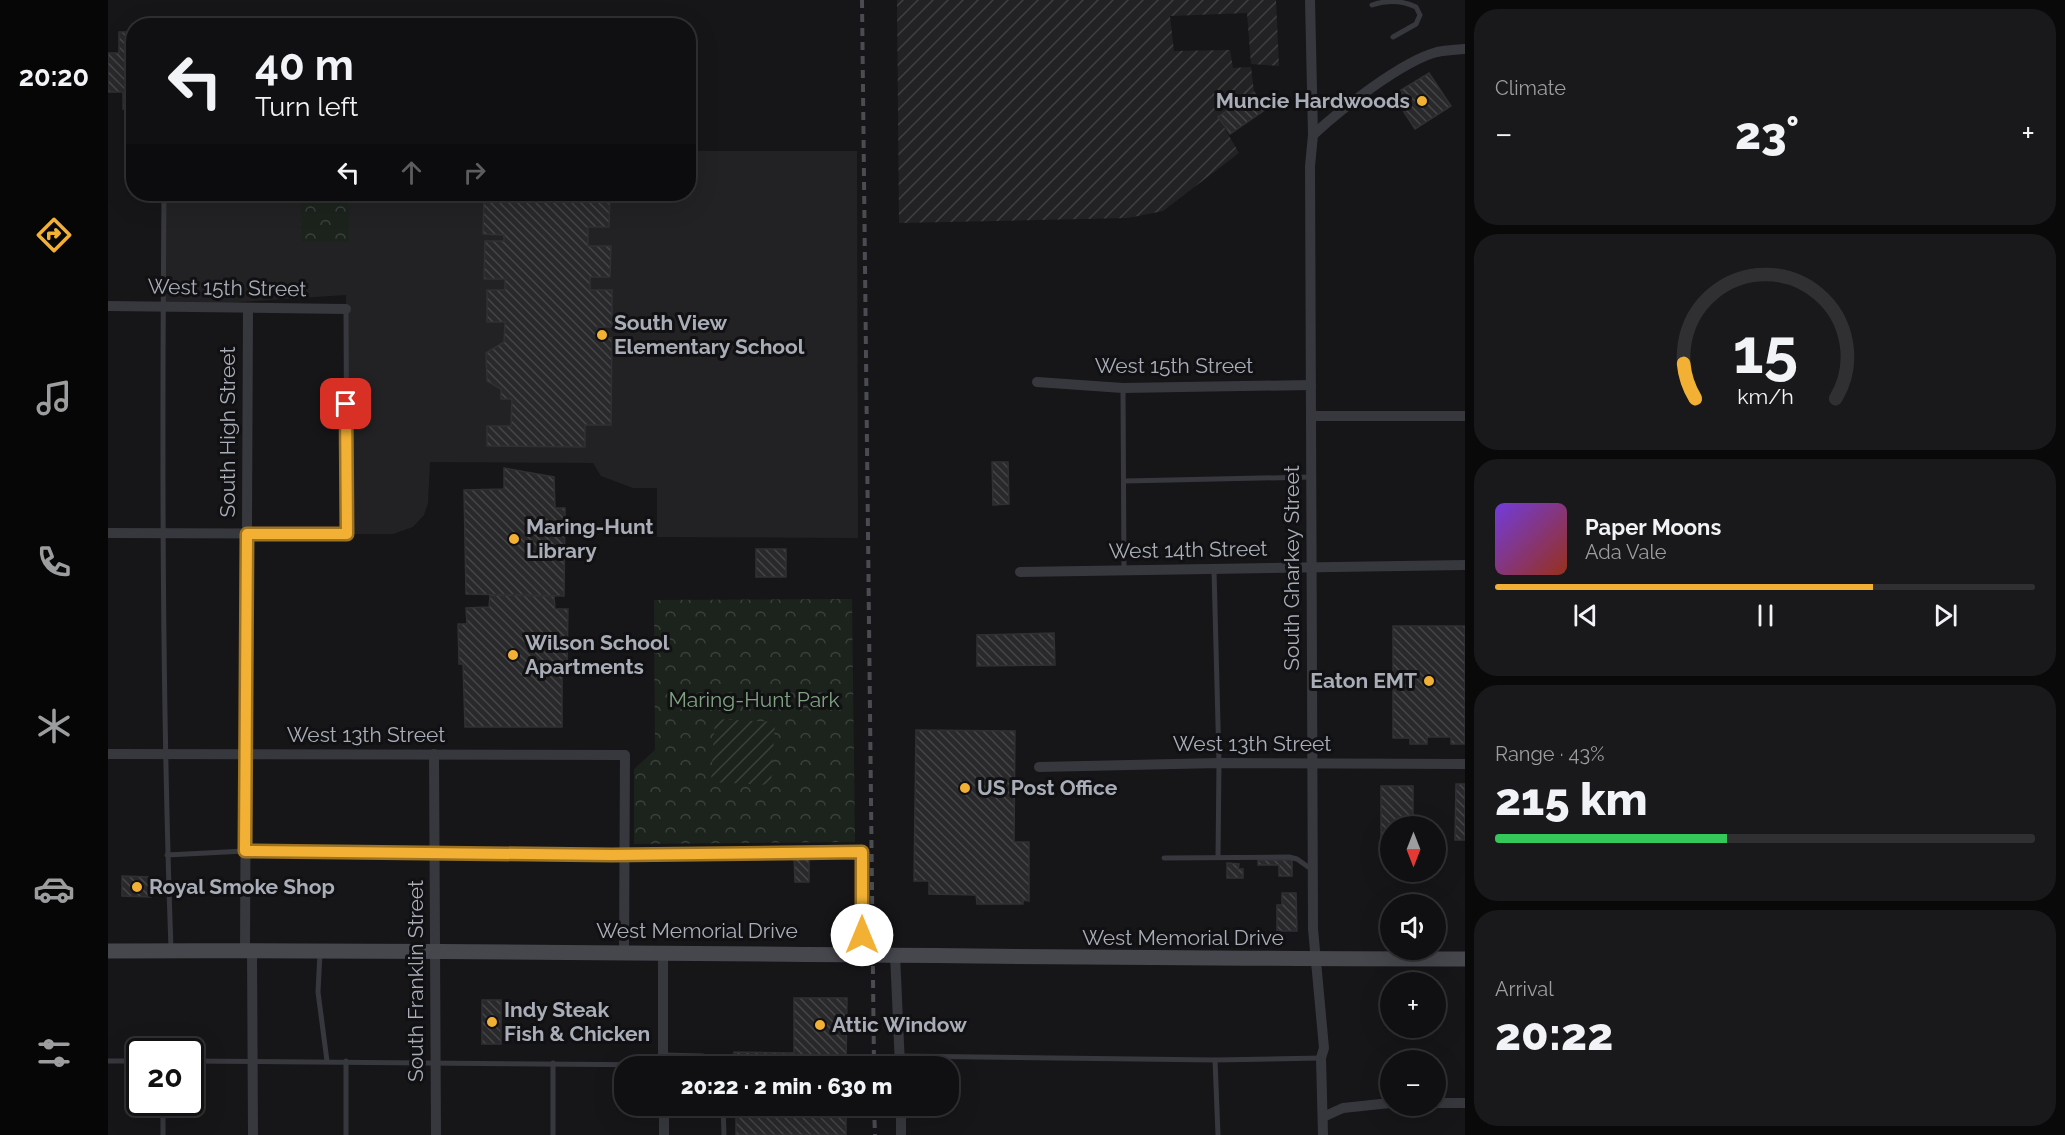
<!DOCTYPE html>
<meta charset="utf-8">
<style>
:root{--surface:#101012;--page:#19191b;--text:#f1f3f6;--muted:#9c9d9f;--line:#303032;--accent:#f2b134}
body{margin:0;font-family:Raleway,sans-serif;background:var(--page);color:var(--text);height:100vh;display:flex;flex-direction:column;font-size:22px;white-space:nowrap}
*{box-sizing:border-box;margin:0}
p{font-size:20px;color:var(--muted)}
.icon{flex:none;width:33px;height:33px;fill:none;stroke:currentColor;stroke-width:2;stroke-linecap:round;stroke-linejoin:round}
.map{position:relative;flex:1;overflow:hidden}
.details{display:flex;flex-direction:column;gap:9px;padding:9px;background:#09090a;width:600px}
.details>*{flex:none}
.top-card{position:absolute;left:18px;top:18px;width:570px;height:183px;border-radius:24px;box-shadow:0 6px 24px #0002,0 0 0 2px var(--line);background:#101012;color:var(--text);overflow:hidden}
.needle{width:39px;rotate:180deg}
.controls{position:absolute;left:1272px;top:816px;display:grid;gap:12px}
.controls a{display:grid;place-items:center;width:66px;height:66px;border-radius:50%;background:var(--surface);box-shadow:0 6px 24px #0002,0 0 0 2px var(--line);font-size:30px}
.speed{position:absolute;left:18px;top:1038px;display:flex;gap:12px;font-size:30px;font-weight:700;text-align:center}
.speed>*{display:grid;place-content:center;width:78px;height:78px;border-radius:50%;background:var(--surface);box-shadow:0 6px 24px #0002,0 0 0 2px var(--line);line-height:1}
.speed .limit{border:3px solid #111;border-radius:9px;background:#fff;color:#111}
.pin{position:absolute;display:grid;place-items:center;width:51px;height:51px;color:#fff;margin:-26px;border-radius:12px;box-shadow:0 3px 9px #0006}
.me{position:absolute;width:66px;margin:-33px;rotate:0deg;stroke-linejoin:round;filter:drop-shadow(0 0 4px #0008)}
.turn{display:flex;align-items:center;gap:21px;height:126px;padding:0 30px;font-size:27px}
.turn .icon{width:78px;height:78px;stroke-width:2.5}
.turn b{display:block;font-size:42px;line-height:51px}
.lanes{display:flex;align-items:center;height:57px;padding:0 30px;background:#0003;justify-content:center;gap:30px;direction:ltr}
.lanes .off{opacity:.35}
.big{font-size:45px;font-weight:800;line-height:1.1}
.details .card{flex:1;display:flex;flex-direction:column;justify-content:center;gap:9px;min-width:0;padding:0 21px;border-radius:24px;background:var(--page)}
.details .dial{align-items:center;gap:0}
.dial svg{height:156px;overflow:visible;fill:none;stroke:var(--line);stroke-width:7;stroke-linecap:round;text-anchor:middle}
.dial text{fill:var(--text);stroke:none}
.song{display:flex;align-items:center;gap:18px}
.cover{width:72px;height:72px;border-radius:9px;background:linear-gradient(135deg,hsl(260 70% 55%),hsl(10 70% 35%))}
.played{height:6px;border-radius:3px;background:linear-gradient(90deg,var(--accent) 70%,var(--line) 70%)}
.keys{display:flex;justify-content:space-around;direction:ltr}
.heat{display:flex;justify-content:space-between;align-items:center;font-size:33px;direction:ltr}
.charge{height:9px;border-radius:4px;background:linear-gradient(90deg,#34c759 43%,var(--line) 0)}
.trip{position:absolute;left:506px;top:1056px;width:345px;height:60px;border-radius:24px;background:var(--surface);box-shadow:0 6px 24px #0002,0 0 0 2px var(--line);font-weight:800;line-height:60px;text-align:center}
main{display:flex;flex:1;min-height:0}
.tab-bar{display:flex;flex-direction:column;width:108px;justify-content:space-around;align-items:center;background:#060607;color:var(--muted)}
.tab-bar .icon{width:42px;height:42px}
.tab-bar .on{color:var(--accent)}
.tab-bar b{font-size:27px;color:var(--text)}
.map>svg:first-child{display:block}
.built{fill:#222225}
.industrial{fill:url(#industrial-furrows)}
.park{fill:url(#park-crowns)}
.garden{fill:url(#garden-furrows)}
.building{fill:url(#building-back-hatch);stroke:#303034;stroke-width:1.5}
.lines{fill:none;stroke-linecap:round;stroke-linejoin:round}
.service{stroke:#37383d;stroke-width:5}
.minor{stroke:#37383d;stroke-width:10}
.secondary{stroke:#45474d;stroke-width:15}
.rail{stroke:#4a4c52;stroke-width:4;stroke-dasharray:8 6;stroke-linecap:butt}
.route-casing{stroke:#9d7322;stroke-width:15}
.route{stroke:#f2b134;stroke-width:10}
.poi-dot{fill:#f2b134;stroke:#111113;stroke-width:2}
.labels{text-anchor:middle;stroke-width:6;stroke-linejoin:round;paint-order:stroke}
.poi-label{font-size:21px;font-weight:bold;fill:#a8adb8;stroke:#111113;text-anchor:start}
.street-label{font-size:21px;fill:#a8adb8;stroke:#111113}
.park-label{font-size:21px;fill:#7fa381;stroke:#111113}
</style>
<main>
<nav class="tab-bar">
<b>20:20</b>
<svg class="icon on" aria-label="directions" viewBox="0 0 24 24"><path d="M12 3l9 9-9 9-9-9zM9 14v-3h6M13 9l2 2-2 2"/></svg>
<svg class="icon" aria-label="music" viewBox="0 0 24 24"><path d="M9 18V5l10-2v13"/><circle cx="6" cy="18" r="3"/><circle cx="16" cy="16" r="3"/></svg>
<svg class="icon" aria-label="phone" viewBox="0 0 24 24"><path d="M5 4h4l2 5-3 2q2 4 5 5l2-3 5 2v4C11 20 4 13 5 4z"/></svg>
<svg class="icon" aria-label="climate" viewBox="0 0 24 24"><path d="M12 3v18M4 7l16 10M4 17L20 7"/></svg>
<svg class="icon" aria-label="car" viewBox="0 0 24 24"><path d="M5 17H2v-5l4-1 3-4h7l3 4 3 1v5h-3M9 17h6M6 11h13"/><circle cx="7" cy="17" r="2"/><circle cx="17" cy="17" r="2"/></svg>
<svg class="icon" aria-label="filters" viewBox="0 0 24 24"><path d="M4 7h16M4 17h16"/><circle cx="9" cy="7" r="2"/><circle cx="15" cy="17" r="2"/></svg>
</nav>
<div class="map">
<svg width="1357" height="1135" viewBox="0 0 1357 1135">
<defs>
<pattern id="industrial-furrows" width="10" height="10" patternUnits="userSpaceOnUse" patternTransform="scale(1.5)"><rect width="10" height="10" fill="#222225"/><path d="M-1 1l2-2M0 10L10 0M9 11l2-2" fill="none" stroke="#3f3f43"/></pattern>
<pattern id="park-crowns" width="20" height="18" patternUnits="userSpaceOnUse" patternTransform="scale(1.5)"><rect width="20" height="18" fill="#1c231d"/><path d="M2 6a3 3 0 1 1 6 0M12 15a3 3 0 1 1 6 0" fill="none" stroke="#3a403c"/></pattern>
<pattern id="garden-furrows" width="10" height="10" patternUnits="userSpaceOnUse" patternTransform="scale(1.5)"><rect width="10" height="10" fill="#1c231d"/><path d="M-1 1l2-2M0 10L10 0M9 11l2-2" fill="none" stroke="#3a403c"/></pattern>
<pattern id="building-back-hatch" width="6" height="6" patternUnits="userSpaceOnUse" patternTransform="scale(1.5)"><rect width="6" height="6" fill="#29292c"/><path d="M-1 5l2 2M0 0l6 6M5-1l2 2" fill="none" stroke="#454548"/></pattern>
</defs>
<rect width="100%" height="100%" fill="#161618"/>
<path class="built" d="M581,151H749L750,538L549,537V488H525L493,476L485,463L322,462L320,503L316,515L305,527L285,534H239L238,295L55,307L56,194H580Z"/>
<path class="industrial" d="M789,0H1168L1171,66L1143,64L1139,13L1062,16L1066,51L1122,50L1125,68L1143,67L1146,92L1110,117L1131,153L1055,211L1020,218L791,223Z"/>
<g class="park">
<path d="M192,194H240L241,242H193Z"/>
<path d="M744,599L747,842L526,844V769L547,750L546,600Z"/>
</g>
<path class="garden" d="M607,719L667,722L663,785L603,782Z"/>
<g class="building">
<path d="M360,18H377V26L360,25Z"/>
<path d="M11,32H26V109H15V92H0V53H11Z"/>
<path d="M1321,73L1343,106L1307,129L1285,95Z"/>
<path d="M1146,92L1158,109L1122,134L1110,117Z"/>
<path d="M376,194H502L501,227H480V246H503L502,277H482V290H504V327H489V337L504,338L503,425H477V447L379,446V426H403L404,399H393V389L379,381L378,353L396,342L397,322H379V290H397V279H376L377,241H396V235L375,234Z"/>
<path d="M884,462H900L901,504L885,505Z"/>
<path d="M396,468L446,477L447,508H457L456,596L358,594L356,490L396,489Z"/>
<rect x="648" y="549" width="30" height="28"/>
<path d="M382,595L446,596L447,609H460L459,668H454V727H357L355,664H351L350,624H359L358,608L381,607Z"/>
<path d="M1285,626H1357V744H1343V737H1319V744H1302V738H1285Z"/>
<path d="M946,633L947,665L869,666V635Z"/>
<path d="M808,730L907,731L906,842H921V901L915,900V904H869L868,895L821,894V881H806Z"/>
<path d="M1348,784H1357V840H1347Z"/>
<path d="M1273,786H1305V826H1282V839H1273Z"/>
<path d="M686,856H701V882H687Z"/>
<path d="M1150,860H1184V876H1171V865H1150Z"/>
<path d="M1119,863L1131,864L1130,869H1135V878H1119Z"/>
<path d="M14,876L44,877L43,897L14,896Z"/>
<path d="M1174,893H1188L1189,931H1169V905H1174Z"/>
<path d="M686,998H739L738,1066H625L626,1052L686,1053Z"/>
<rect x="374" y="1000" width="19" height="44"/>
<path d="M604,1106H738V1135H628V1110H604Z"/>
</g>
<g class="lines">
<g class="service">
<path d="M1264,5C1279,0 1293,0 1308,7L1312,15L1308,24L1285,37"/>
<path d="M56,194C54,446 54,697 63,949"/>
<path d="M238,309L239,534"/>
<path d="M1015,388L1016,570"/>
<path d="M1017,481L1203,477"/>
<path d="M1106,570L1111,763L1110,857"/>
<path d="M59,855L137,851L504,855L754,852V954"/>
<path d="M1056,858L1181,857L1189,859L1203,869"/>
<path d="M212,953L210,992L219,1061"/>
<path d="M555,1055L595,1056L609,1066"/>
<path d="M792,1056L1107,1060"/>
<path d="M0,1061H32"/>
<path d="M82,1061L555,1065"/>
<path d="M238,1061V1135"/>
<path d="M445,1063V1135"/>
<path d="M55,1102V1135"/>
<path d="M615,1106L616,1135"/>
<path d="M1110,1135L1107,1060L1213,1058"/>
</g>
<g class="minor">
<path d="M1202,0L1205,135L1202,166L1205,929L1216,1048L1213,1058L1215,1135"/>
<path d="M1205,135C1232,110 1294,61 1329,52C1338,50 1348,50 1357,49"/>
<path d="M0,306L238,309"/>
<path d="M929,382L1015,388L1203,385"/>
<path d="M1203,416H1357"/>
<path d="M0,533L239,534"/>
<path d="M912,572L1357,565"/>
<path d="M0,754L517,755L516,952"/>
<path d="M326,754L328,1135"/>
<path d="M931,767L1111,763L1357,764"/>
<path d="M137,951L140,309"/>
<path d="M144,951L145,1135"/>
<path d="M555,952V1066"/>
<path d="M787,954L792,1066"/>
<path d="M1328,1103H1357"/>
<path d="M556,1106V1135"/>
<path d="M793,1106V1135"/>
<path d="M1215,1117L1235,1108L1282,1103"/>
</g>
<path class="secondary" d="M0,951C452,949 905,959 1357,959"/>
<g class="rail">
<path d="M754,0L766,1066"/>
<path d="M766,1106L767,1135"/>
</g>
</g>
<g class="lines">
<g class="route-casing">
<path id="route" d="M238,404L239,534H139L137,851L504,855L754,852V935"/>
</g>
<use href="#route" class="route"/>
</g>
<g class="poi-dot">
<circle cx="1314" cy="101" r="6"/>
<circle cx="494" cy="335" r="6"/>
<circle cx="406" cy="539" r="6"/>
<circle cx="405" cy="655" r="6"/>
<circle cx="1321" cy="681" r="6"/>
<circle cx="857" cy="788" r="6"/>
<circle cx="29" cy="887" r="6"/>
<circle cx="384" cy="1022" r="6"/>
<circle cx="712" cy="1025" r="6"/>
</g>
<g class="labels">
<g class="poi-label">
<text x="1302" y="108" text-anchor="end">Muncie Hardwoods</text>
<text x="506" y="330">South View<tspan x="506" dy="24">Elementary School</tspan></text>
<text x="418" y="534">Maring-Hunt<tspan x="418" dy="24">Library</tspan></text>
<text x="417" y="650">Wilson School<tspan x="417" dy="24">Apartments</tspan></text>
<text x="1309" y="688" text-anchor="end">Eaton EMT</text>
<text x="869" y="795">US Post Office</text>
<text x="41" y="894">Royal Smoke Shop</text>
<text x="396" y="1017">Indy Steak<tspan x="396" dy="24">Fish &amp; Chicken</tspan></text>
<text x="724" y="1032">Attic Window</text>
</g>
<g class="street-label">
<text transform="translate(119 288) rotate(1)" y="7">West 15th Street</text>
<text x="1066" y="373">West 15th Street</text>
<text transform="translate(120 432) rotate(-90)" y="7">South High Street</text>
<text transform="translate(1080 550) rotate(-1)" y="7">West 14th Street</text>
<text transform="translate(1184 568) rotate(-90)" y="7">South Gharkey Street</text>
<text x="258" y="742">West 13th Street</text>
<text x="1144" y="751">West 13th Street</text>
<text x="589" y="938">West Memorial Drive</text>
<text x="1075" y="945">West Memorial Drive</text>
<text transform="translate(308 981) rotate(-90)" y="7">South Franklin Street</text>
</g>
<g class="park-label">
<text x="646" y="707">Maring-Hunt Park</text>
</g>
</g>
</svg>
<div class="controls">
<a><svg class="needle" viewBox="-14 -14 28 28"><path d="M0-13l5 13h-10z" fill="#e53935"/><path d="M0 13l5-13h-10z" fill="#9c9d9f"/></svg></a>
<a><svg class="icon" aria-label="sound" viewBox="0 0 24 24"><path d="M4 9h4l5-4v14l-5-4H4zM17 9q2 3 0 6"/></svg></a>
<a>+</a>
<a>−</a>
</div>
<div class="speed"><div class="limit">20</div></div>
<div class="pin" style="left:238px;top:404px;background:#d93025"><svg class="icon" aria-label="arrive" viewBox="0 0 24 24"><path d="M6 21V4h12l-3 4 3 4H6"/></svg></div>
<svg class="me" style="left:754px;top:935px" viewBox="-20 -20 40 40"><circle r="19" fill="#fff"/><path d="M0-13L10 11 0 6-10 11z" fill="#f2b134"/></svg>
<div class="trip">20:22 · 2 min · 630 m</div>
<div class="top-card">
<div class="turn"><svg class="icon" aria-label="left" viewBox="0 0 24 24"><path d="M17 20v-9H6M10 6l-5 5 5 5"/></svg><div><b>40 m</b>Turn left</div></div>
<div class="lanes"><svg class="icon" aria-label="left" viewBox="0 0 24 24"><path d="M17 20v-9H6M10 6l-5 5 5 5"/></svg><svg class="icon off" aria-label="ahead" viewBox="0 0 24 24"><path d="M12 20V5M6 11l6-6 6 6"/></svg><svg class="icon off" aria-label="right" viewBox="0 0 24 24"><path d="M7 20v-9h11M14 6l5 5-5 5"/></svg></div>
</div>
</div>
<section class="details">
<div class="card"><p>Climate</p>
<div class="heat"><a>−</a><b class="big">23°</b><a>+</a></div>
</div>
<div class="card dial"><svg viewBox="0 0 100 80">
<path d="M14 69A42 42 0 1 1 86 69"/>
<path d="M14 69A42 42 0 0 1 8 51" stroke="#f2b134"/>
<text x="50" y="56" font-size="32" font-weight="700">15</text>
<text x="50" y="72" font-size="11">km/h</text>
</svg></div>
<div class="card">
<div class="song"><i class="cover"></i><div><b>Paper Moons</b><p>Ada Vale</p></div></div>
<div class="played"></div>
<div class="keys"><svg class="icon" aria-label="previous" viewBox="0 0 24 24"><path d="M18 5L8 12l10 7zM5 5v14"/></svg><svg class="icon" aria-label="pause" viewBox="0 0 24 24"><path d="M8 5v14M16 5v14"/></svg><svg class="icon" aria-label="next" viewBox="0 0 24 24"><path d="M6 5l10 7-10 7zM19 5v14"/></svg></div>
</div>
<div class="card"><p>Range · 43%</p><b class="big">215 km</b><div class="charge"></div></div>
<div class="card"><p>Arrival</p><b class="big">20:22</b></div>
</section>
</main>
